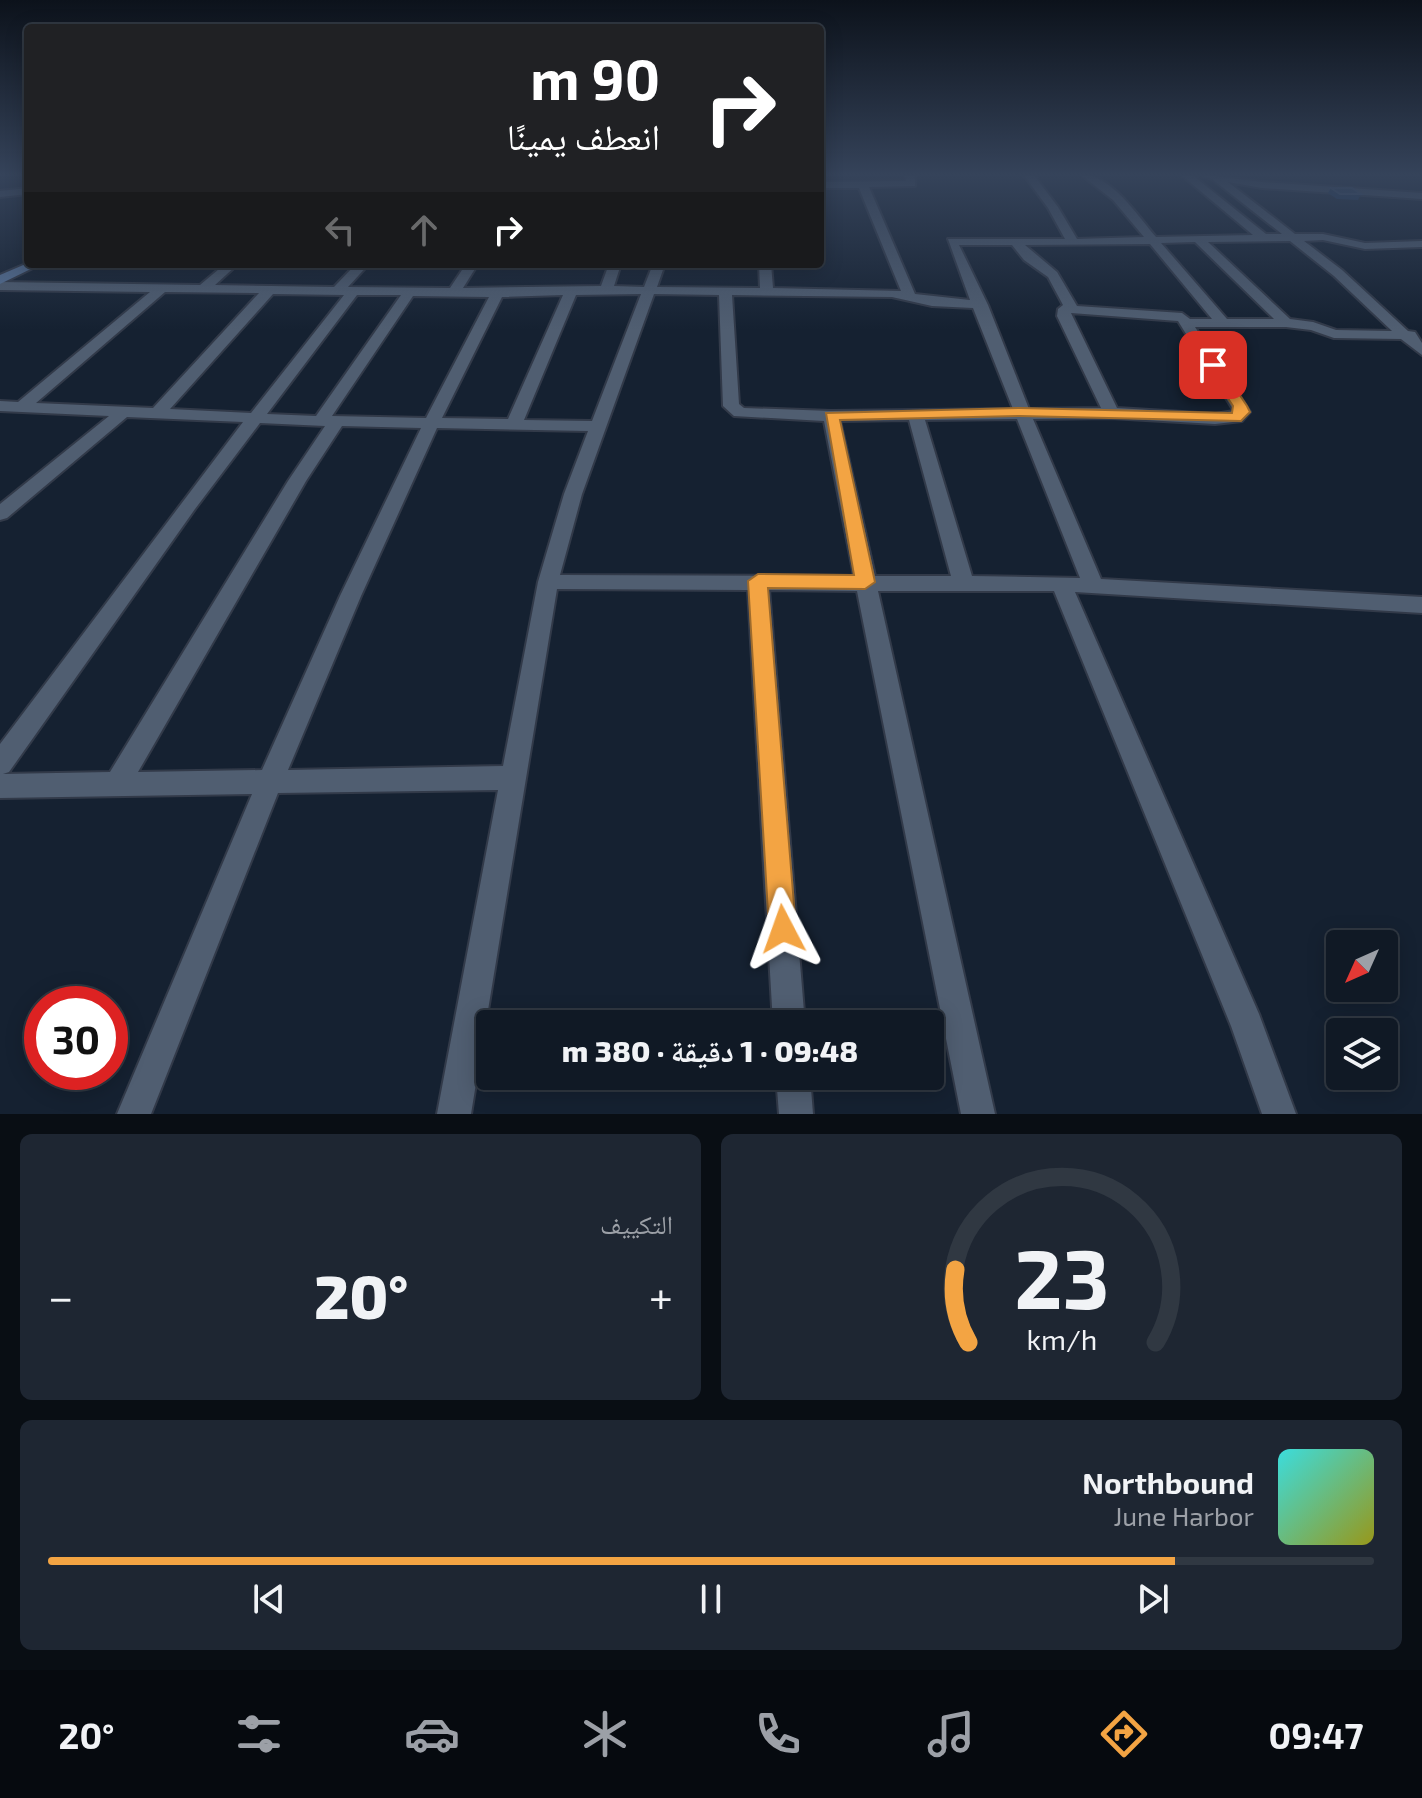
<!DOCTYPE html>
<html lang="ar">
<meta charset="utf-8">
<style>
:root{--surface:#101925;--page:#1e2632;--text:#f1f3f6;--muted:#9ca0a7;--line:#303842;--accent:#f3a443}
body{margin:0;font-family:"Exo 2","Noto Naskh Arabic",sans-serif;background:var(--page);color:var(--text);direction:rtl;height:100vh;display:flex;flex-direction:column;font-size:30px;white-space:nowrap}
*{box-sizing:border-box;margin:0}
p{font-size:26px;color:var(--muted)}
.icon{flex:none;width:44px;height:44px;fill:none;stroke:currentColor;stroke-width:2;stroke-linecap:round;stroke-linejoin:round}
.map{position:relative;height:1114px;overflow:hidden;direction:ltr}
.sheet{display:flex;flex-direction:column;gap:20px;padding:20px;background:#090e14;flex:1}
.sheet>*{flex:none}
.banner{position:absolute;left:24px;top:24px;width:800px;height:244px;border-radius:8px;box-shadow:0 4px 20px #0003,0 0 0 2px var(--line);direction:rtl;background:#202124;color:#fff;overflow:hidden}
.needle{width:52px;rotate:225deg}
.fabs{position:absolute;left:1326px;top:930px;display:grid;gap:16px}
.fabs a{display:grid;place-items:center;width:72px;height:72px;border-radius:8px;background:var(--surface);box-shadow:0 4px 20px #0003,0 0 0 2px var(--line);font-size:40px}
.speed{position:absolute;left:24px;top:986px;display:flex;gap:16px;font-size:40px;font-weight:700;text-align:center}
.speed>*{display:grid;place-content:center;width:104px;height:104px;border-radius:50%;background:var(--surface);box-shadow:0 4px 20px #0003,0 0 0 2px var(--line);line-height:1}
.speed .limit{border:12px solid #d22;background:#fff;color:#111}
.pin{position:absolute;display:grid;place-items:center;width:68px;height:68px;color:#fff;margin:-34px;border-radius:16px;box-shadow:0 4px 12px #0006}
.me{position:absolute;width:88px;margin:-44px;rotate:356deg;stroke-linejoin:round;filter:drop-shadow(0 0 6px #0008)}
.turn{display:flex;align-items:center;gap:28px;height:168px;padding:0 32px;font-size:36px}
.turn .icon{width:104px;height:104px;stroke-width:2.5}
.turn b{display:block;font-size:56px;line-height:68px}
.lanes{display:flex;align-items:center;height:76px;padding:0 32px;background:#0003;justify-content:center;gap:40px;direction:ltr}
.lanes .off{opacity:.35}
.big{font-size:60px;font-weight:800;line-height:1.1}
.sheet .widget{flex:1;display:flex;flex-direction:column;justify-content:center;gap:12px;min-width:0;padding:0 28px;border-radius:12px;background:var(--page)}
.sheet .dial{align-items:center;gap:0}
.dial svg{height:208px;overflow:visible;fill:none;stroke:var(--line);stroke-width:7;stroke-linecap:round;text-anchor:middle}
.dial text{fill:var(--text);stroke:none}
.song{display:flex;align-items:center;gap:24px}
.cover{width:96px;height:96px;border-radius:12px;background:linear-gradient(135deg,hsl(180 70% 55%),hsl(60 70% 35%))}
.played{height:8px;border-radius:4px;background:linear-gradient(90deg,var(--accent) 85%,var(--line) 85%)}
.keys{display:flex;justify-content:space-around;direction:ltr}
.heat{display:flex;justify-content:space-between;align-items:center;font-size:44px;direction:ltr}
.sheet .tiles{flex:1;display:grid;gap:20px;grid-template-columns:1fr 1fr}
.widget:last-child{grid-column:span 2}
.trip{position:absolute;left:476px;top:1010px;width:468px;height:80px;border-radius:8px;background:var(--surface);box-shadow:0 4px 20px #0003,0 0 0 2px var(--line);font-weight:800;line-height:80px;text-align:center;direction:rtl}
.menu{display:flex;height:128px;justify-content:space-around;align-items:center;background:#060a0f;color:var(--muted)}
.menu .icon{width:56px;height:56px}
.menu .active{color:var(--accent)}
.menu b{font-size:36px;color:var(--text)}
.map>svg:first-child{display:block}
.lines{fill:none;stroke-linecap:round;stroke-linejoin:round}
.street-casing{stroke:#323a49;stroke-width:4}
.secondary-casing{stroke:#323a49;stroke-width:4}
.street{fill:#505e71;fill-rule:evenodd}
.secondary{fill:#587398;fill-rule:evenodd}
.wall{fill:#1b3b64}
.building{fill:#2e4b72;stroke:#476083;stroke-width:2}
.route{fill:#f3a443;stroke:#9e6b2c;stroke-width:2}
</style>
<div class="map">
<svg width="1422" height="1114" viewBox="0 0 1422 1114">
<rect width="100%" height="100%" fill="#152131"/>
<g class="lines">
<g class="street-casing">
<g id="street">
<path d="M905,174H915V186L869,187L915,294L970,300L948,239H1065L1048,208L1023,174H1033L1058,207L1077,239L1144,237L1113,200L1080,174C1111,174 1137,215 1156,237L1253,235L1180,174H1191L1266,234H1282L1212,179L1197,174L1262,182L1422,193V199L1262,188L1228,182L1295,234H1323L1365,243L1422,241V247L1365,249L1323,240L1304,241L1342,270L1408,331L1415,332L1422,343V355L1401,339L1334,338L1311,330L1286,327H1195L1250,412L1242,421L1215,424L1111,418L1033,419L1101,579L1422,597V613L1075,592L1259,1014L1296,1114H1262L1231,1026L1054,591H878L995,1114H961L857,591L769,590L805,1024H773L748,590L557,589L471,1114H437L498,790L278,793L151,1114H117L252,794L0,798V744L243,422L127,417L7,518L0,520V504L109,416L0,411V401L18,402L150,292L0,290V282L200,285L225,264H238L215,285L334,287L356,264H369L348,287L450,288L466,264H478L463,288L601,286L609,264H621L614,286L644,287L653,264H665L657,287L760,288L759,264H771L773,288L901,291L859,188H820V182L906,181ZM1290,241L1334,276L1392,331L1336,330L1313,322L1290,319L1208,242ZM1195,242L1274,319H1227L1161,243ZM1150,244L1212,319H1190L1182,313L1077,306L1057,272L1025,245ZM959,245H1012L1024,260L1048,277L1063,305L1058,309L1057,316L1101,408L1029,409L988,305ZM165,292L259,293L153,408L36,403ZM273,294L344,295L251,413L170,409ZM641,294L592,421L524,420L576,295ZM654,294L719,295L723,406L734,416L824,421L854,576L560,575L582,494ZM357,295H401L316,416L267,414ZM563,295L508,419L442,418L502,297ZM732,295L892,297L932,306L973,308L1013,409L831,411L744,408L739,404ZM413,296L489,297L426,418L332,416ZM1071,313L1178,321L1234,411L1215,414L1117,408ZM1017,419L1080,578L972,576L925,420ZM909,420L951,576H875L840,421ZM260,423L325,426L288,481L110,772L3,774L9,772L195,509ZM342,426L421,428L340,596L262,770L138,772L306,481ZM437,428L588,431L564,494L538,582L503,766L288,770L361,596Z"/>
<path d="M28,188V194L0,197V191Z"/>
<path d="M776,1076H810L813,1114H779Z"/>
</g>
</g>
<g class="secondary-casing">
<path id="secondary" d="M28,263L41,264L0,284V275Z"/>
</g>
<use href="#street" class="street"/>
<use href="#secondary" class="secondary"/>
</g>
<path class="wall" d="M1331,188L1361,194L1358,200L1337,199L1328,193Z"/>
<path class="building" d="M1331,188H1352L1361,194H1340Z"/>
<linearGradient id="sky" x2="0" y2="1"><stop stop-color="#0c121b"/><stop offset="0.53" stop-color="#35435a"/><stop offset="1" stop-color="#35435a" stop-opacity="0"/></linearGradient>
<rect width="1422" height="330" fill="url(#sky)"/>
<path class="route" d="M1213,361L1218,362L1247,406L1250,412L1241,421L1020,416L840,420L875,582L865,589L768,588L796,929L792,939L783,943L773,939L769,929L748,581L758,574L854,575L826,413L1020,408L1232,413L1233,406L1206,365Z"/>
</svg>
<div class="fabs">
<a><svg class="needle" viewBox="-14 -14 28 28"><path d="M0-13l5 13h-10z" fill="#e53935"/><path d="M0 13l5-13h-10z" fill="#9ca0a7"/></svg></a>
<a><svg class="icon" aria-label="layers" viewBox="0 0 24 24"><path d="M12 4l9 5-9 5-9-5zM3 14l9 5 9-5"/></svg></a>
</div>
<div class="speed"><div class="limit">30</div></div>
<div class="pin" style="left:1213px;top:365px;background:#d93025"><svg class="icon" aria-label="arrive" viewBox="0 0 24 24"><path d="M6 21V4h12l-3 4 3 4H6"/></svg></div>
<svg class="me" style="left:783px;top:929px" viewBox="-20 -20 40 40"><path d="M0-17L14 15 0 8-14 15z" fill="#f3a443" stroke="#fff" stroke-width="4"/></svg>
<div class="trip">09:48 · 1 دقيقة · 380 m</div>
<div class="banner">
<div class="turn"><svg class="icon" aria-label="right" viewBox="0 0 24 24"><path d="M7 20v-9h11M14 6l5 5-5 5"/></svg><div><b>90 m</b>انعطف يمينًا</div></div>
<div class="lanes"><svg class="icon off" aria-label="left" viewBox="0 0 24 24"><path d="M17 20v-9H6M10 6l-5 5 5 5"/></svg><svg class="icon off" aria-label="ahead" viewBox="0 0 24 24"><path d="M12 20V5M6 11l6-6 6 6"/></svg><svg class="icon" aria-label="right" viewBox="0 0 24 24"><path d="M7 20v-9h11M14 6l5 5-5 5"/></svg></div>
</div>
</div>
<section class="sheet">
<div class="tiles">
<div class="widget dial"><svg viewBox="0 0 100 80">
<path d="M14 69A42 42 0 1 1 86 69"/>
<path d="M14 69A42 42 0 0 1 9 41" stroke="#f3a443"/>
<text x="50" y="56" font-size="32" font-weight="700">23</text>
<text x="50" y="72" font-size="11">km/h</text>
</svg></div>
<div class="widget"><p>التكييف</p>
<div class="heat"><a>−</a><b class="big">20°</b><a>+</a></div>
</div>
<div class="widget">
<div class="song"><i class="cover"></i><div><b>Northbound</b><p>June Harbor</p></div></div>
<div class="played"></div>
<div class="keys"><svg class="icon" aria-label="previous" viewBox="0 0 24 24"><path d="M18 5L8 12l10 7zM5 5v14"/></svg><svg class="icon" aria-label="pause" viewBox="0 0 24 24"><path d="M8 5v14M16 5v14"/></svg><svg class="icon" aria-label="next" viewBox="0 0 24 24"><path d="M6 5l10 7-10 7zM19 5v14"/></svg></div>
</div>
</div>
</section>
<nav class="menu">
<b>09:47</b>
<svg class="icon active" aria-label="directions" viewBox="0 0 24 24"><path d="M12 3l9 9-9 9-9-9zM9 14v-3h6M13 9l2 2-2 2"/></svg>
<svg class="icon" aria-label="music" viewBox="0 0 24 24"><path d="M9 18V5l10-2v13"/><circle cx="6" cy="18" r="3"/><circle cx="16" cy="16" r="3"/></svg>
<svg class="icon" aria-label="phone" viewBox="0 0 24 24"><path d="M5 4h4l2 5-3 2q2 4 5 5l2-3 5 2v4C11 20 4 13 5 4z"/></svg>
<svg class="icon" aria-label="climate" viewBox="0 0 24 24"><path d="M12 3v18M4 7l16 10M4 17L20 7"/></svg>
<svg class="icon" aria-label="car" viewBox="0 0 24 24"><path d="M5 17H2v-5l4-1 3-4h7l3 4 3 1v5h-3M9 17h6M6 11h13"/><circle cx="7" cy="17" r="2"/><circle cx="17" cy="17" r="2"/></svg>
<svg class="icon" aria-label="filters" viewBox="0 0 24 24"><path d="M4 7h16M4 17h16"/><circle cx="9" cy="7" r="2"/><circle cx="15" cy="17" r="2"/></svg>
<b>20°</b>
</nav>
